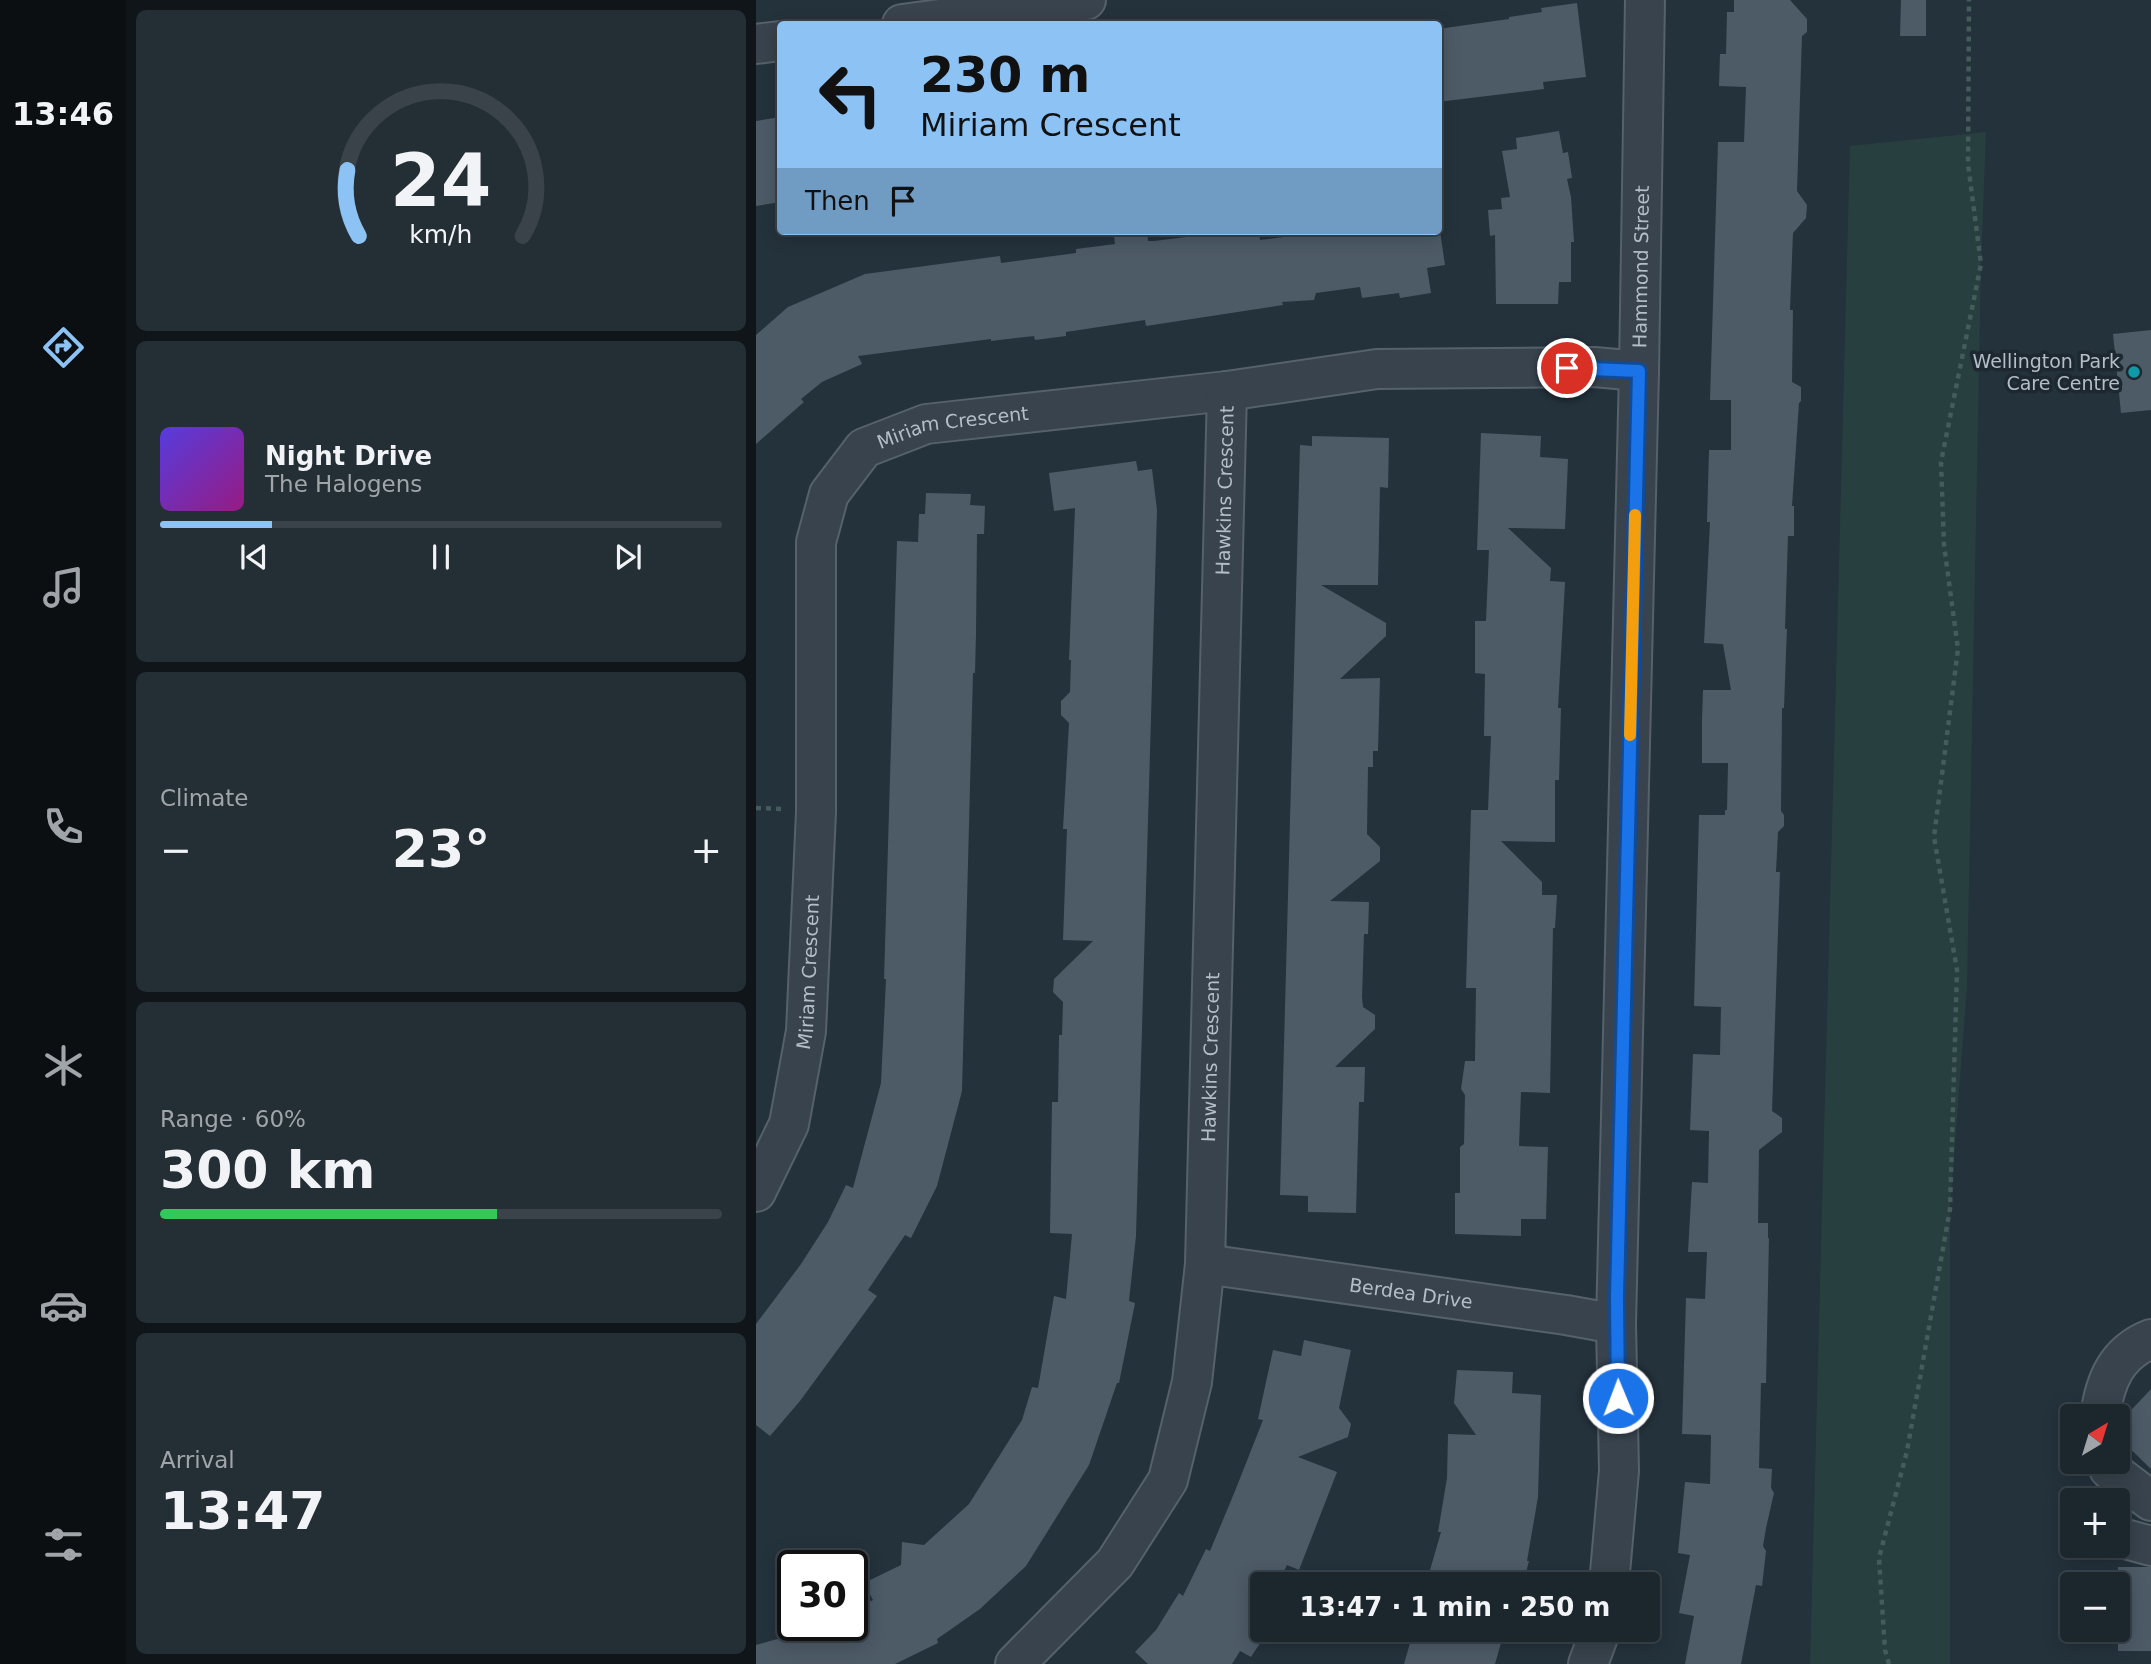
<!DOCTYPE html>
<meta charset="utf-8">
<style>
:root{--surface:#1b262d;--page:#242e35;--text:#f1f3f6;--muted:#a0a5aa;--line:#394349;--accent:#8cc2f4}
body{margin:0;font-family:"DejaVu Sans",sans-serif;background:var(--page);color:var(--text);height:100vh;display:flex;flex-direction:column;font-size:26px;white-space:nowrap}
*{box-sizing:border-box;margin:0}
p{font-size:23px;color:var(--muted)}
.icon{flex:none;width:38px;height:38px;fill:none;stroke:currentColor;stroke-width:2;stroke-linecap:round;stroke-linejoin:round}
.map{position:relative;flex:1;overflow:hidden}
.panel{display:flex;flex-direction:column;gap:10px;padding:10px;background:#0f1519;width:630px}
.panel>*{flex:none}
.hud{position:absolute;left:21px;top:21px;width:665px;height:214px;border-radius:7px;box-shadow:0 4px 18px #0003,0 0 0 2px var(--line);background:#8cc2f4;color:#111;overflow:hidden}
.needle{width:46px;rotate:38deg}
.fabs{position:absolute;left:1304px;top:1404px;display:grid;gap:14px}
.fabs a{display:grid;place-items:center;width:70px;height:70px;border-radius:7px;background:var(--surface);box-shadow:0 4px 18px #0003,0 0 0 2px var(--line);font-size:35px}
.speed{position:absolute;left:21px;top:1550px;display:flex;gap:14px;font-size:35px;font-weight:700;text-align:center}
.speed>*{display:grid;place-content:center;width:91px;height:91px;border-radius:50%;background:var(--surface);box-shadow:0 4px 18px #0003,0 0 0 2px var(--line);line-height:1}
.speed .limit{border:4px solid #111;border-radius:10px;background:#fff;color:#111}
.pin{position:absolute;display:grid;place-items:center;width:60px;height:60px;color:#fff;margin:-30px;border:4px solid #fff;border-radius:50%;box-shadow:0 2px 7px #0007}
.me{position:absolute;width:77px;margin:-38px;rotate:359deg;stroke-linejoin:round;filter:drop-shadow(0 0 5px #0008)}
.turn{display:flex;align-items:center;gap:24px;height:147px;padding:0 28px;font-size:32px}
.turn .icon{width:91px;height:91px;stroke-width:2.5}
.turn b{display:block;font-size:49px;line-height:60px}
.then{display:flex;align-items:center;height:66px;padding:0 28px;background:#0003;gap:14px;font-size:26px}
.big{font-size:52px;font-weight:800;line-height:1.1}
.panel .card{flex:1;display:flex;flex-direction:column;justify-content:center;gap:10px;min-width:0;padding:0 24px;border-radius:10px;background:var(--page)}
.panel .dial{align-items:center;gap:0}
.dial svg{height:182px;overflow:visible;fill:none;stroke:var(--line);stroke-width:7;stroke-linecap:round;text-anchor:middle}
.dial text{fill:var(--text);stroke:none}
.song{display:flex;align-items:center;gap:21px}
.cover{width:84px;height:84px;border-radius:10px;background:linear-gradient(135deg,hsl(250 70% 55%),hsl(310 70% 35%))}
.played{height:7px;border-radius:4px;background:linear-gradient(90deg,var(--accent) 20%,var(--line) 20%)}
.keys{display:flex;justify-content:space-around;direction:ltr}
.heat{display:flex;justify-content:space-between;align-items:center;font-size:38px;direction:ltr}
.charge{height:10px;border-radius:5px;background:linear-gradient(90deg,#34c759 60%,var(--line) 0)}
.trip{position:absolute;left:494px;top:1572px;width:410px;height:70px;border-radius:7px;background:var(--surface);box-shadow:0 4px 18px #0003,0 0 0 2px var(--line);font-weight:800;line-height:70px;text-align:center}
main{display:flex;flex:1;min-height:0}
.tabs{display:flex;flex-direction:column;width:126px;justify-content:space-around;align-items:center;background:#0b0f12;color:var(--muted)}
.tabs .icon{width:49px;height:49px}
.tabs .current{color:var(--accent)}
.tabs b{font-size:32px;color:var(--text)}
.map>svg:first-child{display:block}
.green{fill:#273f3e}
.building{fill:#4d5b67}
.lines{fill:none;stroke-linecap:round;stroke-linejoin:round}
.minor-casing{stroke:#56616a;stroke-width:42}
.path{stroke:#465b5b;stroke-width:4.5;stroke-dasharray:5 5;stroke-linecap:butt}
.minor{stroke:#38434d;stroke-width:38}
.route-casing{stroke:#114b97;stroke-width:18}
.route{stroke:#1a73e8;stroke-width:12}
.slow{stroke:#f59e0b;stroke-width:12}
.culture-dot{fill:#0f9aa8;stroke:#1d2831;stroke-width:2.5}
.labels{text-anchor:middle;stroke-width:7;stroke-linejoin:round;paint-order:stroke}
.street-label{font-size:19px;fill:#b4bec8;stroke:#1d2831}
.poi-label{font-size:19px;fill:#b4bec8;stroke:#1d2831;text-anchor:end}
</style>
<main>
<nav class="tabs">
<b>13:46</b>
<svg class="icon current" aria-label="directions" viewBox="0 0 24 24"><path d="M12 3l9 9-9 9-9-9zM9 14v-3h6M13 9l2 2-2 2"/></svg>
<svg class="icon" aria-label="music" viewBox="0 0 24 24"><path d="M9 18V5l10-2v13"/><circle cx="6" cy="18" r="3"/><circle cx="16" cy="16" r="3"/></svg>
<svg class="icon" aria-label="phone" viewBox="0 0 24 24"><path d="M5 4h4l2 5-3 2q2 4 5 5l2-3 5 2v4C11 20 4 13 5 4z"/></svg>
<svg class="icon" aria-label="climate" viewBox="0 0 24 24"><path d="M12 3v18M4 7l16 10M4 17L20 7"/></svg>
<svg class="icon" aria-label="car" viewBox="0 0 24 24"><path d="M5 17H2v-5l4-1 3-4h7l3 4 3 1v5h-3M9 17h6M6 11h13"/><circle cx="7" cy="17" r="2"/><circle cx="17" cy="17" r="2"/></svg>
<svg class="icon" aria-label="filters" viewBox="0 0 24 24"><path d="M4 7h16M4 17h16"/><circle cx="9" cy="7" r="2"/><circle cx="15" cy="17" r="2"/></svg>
</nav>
<section class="panel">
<div class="card dial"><svg viewBox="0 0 100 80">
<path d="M14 69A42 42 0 1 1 86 69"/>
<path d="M14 69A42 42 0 0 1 9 40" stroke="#8cc2f4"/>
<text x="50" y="56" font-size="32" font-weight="700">24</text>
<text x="50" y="72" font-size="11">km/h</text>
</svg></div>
<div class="card">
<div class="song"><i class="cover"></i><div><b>Night Drive</b><p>The Halogens</p></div></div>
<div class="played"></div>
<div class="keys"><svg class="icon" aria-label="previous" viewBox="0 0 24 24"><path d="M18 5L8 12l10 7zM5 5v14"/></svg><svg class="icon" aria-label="pause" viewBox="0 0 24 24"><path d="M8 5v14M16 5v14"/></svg><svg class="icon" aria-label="next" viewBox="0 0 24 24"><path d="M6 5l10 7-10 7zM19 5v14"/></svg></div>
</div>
<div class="card"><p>Climate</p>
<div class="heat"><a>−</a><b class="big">23°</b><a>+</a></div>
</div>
<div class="card"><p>Range · 60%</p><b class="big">300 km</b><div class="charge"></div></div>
<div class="card"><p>Arrival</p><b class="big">13:47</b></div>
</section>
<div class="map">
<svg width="1395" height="1664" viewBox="0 0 1395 1664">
<rect width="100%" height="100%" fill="#24323c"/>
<path class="green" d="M1230,132L1225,264L1211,987L1194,1209V1664H1054L1094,146Z"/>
<g class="building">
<path d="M978,0H1034L1051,19V32L1046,36L1041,191L1051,205L1050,218L1037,233L1034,310H1037L1036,382L1045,387V401L1043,403L1036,506H1038V536H1032L1029,629H1031L1030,653L1028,708H1026L1025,811L1028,815V826L1022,832L1020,872H1024L1016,1111L1026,1118V1132L1003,1150L1002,1223H1012V1238H1013L1010,1383H1005L1003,1468L1016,1469L1015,1488L1018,1493L1010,1528L1007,1546L1010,1551L1006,1586L1000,1585L985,1664H929L938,1616L923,1613L934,1555L922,1553L929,1482L954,1484L955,1435L926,1434L930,1298L949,1299L951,1252H932L936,1182L952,1183L953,1131L934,1130L937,1054L964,1055L965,1007L938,1006L943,815H969V810H971L972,763H946V720L947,690H975L967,644L948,643L954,522H951L953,450H975V400H954L962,142H988L990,87L963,86L964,54H970L971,12H978Z"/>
<path d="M1145,0H1170V36H1144Z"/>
<path d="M821,3L830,77L787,82L788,89L682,102V29L753,19V17L786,12L785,8Z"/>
<path d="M24,117V202L0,206V121Z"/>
<path d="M803,131L807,153L812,152L816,178L811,179L815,197L818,242H815V282H803L802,304H740L739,235L734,236L732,210L746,209L745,198L754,197L746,151L761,149L760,138Z"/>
<path d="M479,231H503L504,240L577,231H684L689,265L671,268L675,293L644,298L643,293L606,298L604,287L560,293L558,300L526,302L527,305L390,326L389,320L310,332V336L279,340L278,336L235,341V339L102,356L106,364L66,382L45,399L48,402L0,444V335L32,307L109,274L244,256L245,263L320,253V249L359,244L358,236L391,232L392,241H398Z"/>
<path d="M1395,330V410L1365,413L1357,334Z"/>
<path d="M725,433L785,436L784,457L812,459L809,529L752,528L795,568L794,581L809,582L802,708H805L803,780H799V842L745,841L786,882V895H801L799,928H797L794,1093L765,1092L763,1146L792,1147L790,1219H765V1236L699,1234V1193H704V1147L708,1144L709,1095L705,1089L709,1061H719L720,988H710L715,810H732L735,736H728L729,674L719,673V621H730L733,550H721Z"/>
<path d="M556,436L633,438L632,488L624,487L622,585H565L630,623V636L584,679L624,678L622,751H617V767H612L611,834L624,847V861L574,901L613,902L612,934H608L606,997L607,1007L619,1015V1029L579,1067H609L608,1102H603L600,1213L552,1212V1196L524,1195L544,445L556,446Z"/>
<path d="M380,461L382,471L396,469L401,510L380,1236L373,1301L379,1303L363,1383H361L333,1465L270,1566L224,1609L181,1639L182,1643L139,1664H0V1645L29,1637L25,1626H96V1611L117,1600L108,1583L145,1565L146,1542L168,1545L213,1504L266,1420L276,1387L282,1388L298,1296L310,1299L316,1234L294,1233L296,1102H302L303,1035H306L307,1002L297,992L298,979L337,941L307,940L311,829H307L313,723L305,715V701L314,692L315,660H313L319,508L298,511L293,473Z"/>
<path d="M170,493L215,494L214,505L229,506L228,534H221L220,634L219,673H217L206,1091L181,1186L155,1238L149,1235L112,1290L121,1296L44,1401L14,1436L0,1425V1324L45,1264L72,1222L90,1185L97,1188L125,1083L130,979H128L130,913L141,541L162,542L163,514H169Z"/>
<path d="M548,1340L595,1350L583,1408L595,1424L592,1437L542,1457L581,1472L543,1570L531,1565L522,1584H506V1640L495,1657L484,1651L476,1664H392L379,1652L400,1630L423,1593L427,1596L450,1549L454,1551L479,1491L507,1420L502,1419L517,1350L545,1356Z"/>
<path d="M701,1370L757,1372L756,1393L785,1395L782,1497L771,1561H773L767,1584H670L685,1532H682L691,1478L692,1434L720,1435L698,1403Z"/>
<path d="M1395,1389V1469L1362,1437V1429L1365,1421Z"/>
<rect x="1362" y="1567" width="33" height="84"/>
<path d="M658,1629H722L747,1636L739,1664H648Z"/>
</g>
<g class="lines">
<g class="minor-casing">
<g id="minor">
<path d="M146,24L330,0"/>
<path d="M0,44L24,41"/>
<path id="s1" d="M0,1192L33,1124L50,1031L60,812V542L73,494L108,448L170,424L471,391L621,369L838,367L883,371"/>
<path id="s2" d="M449,1264L810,1315L860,1324"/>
<path d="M1344,1416C1349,1381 1360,1353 1395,1339"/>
<path d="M1350,1461L1353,1469L1395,1501"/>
<path d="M1362,1537L1395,1546"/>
<path id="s3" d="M853,1584L863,1471L860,1324L883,371L889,0"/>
<path id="s4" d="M259,1664L359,1563L412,1480L436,1382L449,1264L471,391"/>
<path d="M832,1664L845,1629"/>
</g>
</g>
<g class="path">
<path d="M0,808L27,809"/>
<path d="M1133,1664L1129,1650L1123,1558L1151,1451L1194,1209L1201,970L1178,837L1202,649L1188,545L1185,462L1225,264L1212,164L1213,0"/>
</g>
<use href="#minor" class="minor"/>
</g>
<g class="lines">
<g class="route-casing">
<path id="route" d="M811,368L883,371L861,1297L862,1398"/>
</g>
<use href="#route" class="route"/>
<path class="slow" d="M874,735L879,515"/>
</g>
<circle class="culture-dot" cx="1378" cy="372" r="7"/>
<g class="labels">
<g class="street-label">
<text dy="7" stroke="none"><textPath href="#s3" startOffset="1318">Hammond Street</textPath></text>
<text dy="7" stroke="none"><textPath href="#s1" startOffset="859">Miriam Crescent</textPath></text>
<text dy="7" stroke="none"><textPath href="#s4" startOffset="1234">Hawkins Crescent</textPath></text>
<text dy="7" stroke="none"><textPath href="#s1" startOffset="229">Miriam Crescent</textPath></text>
<text dy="7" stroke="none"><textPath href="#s4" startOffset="667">Hawkins Crescent</textPath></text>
<text dy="7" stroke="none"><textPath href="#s2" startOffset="208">Berdea Drive</textPath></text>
</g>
<g class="poi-label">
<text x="1364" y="368">Wellington Park<tspan x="1364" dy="22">Care Centre</tspan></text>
</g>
</g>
</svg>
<div class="fabs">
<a><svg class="needle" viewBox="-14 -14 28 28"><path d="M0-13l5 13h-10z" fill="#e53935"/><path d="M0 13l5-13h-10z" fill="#a0a5aa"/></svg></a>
<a>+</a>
<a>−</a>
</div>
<div class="speed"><div class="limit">30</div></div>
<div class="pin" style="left:811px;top:368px;background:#d93025"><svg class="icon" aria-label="arrive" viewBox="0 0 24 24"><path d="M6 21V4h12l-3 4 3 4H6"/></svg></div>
<svg class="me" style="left:862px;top:1398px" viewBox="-20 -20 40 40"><circle r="17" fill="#1a73e8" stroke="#fff" stroke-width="3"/><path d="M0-11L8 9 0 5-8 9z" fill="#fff"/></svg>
<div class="trip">13:47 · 1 min · 250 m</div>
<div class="hud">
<div class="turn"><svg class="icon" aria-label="left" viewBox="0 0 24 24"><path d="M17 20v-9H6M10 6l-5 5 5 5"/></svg><div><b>230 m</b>Miriam Crescent</div></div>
<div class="then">Then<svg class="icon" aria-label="arrive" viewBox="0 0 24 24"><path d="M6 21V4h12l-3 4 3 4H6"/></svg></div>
</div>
</div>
</main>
